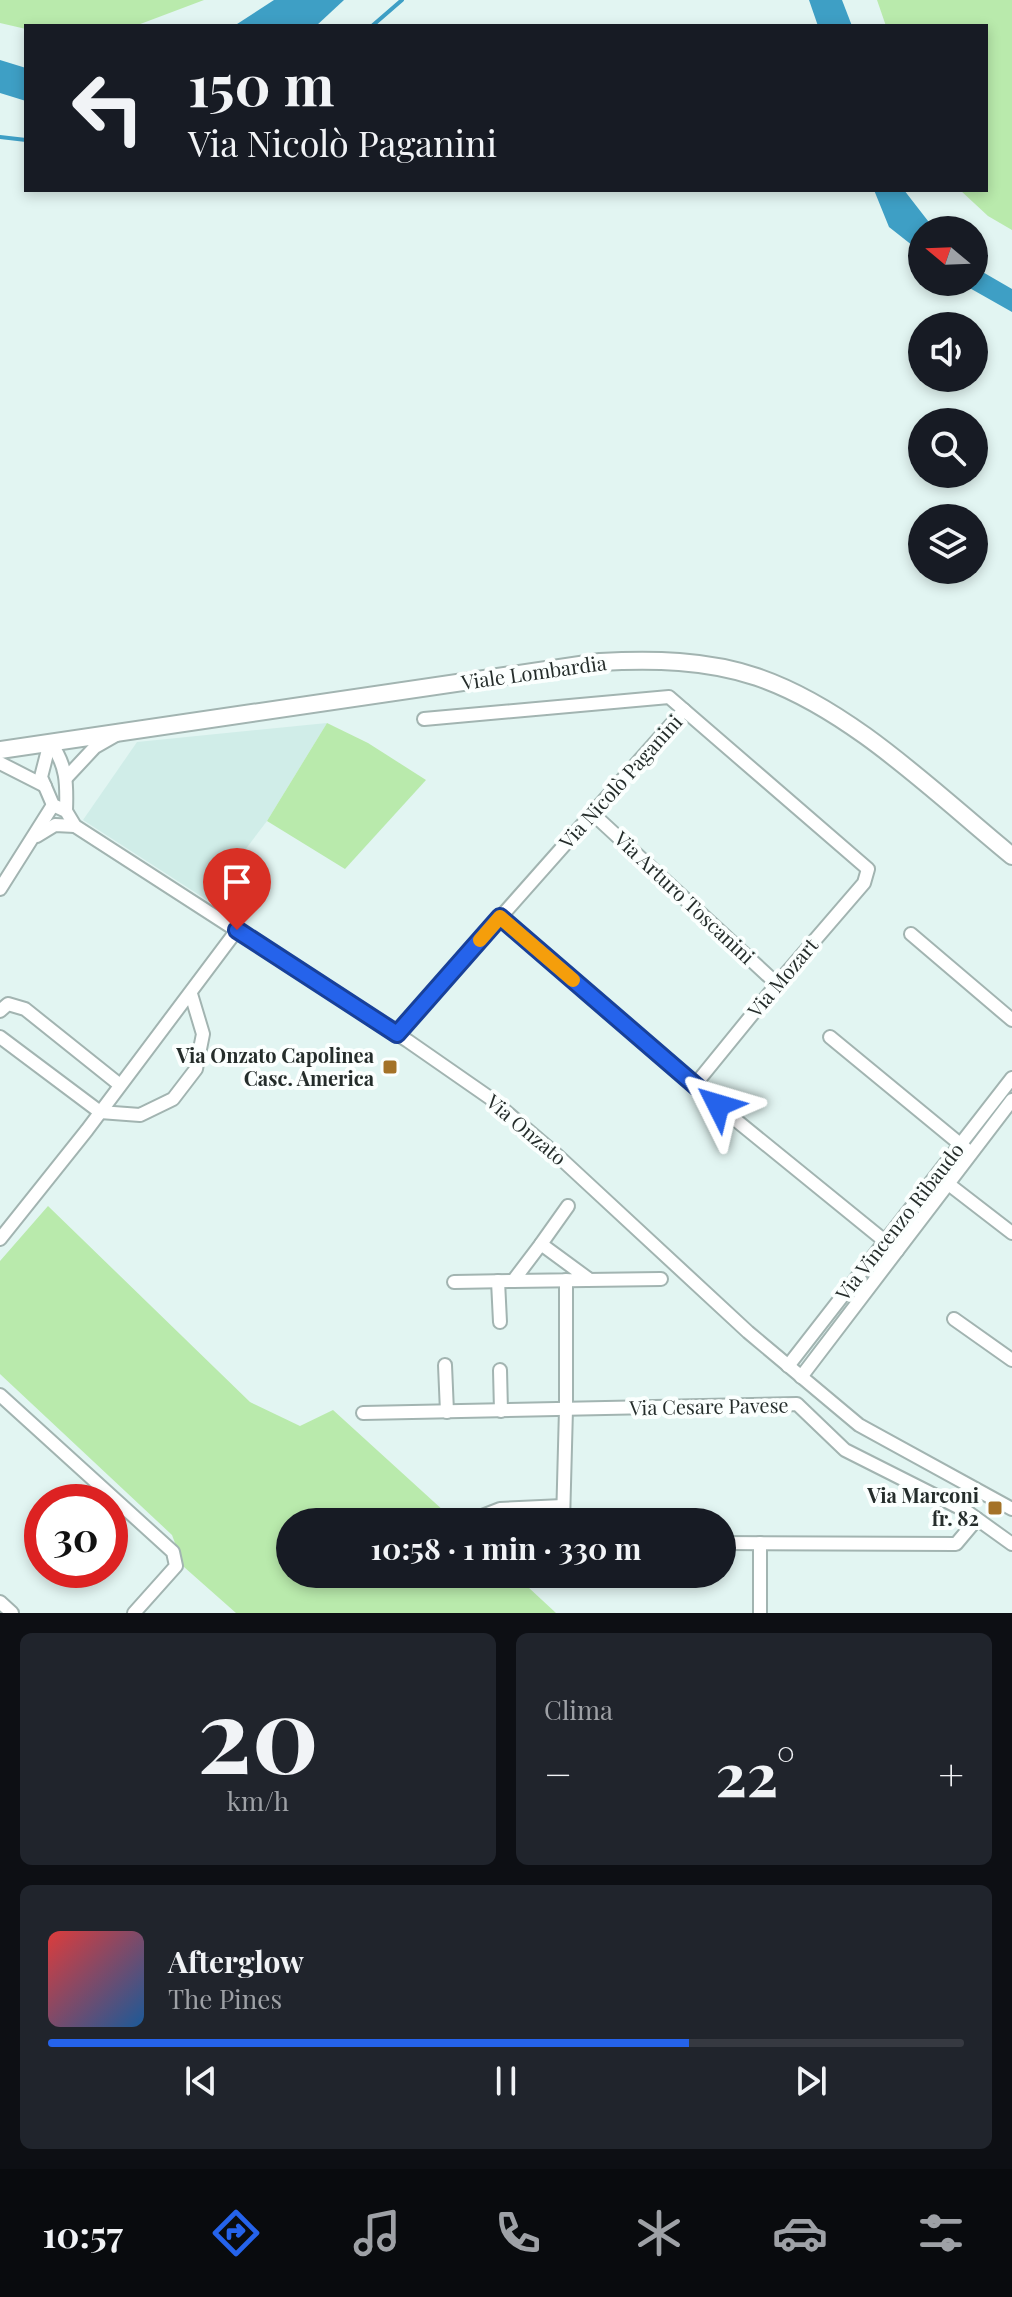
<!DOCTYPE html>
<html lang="it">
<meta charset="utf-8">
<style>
:root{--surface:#171b24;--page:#20242c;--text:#f1f3f6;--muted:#9ea1a6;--line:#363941;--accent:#2563eb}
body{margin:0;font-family:"Playfair Display",serif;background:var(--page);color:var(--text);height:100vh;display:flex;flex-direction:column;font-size:30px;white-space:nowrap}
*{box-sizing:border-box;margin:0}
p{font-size:26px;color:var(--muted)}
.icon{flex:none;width:44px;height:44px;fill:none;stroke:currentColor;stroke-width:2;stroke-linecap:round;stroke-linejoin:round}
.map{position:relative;height:1613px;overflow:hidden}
.drawer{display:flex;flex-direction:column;gap:20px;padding:20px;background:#0d0f14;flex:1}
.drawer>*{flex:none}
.hud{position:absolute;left:24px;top:24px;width:964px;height:168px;border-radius:0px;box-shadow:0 4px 12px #0003;background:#171b24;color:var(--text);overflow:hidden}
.needle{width:52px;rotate:289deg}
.tools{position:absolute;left:908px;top:216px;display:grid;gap:16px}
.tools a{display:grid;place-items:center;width:80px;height:80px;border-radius:50%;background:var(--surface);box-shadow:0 4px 12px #0003;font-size:40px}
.speed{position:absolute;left:24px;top:1484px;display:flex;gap:16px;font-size:40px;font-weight:700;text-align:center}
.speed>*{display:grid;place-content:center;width:104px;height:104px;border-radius:50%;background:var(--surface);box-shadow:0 4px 12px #0003;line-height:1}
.speed .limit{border:12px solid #d22;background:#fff;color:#111}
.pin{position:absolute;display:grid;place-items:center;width:68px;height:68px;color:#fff;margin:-82px -34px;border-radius:50% 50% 50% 0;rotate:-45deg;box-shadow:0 0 8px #0007}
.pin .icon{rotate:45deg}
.me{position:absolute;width:88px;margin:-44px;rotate:310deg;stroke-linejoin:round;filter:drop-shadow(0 0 6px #0008)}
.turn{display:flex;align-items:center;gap:28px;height:168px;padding:0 32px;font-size:36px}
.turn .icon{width:104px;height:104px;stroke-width:2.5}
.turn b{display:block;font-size:56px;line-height:68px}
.big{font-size:60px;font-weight:700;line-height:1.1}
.drawer .card{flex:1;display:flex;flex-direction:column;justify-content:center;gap:12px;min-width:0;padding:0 28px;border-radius:12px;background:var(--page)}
.drawer .dial{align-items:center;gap:0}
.dial b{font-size:104px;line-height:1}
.song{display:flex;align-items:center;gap:24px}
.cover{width:96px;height:96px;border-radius:12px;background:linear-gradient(135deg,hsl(0 70% 55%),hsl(210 70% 35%))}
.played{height:8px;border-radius:4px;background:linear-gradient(90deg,var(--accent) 70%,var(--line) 70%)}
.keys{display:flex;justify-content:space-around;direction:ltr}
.heat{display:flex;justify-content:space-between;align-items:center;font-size:44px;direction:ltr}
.drawer .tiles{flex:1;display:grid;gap:20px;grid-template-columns:1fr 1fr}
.card:last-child{grid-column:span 2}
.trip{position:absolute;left:276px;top:1508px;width:460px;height:80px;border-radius:40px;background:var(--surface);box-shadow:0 4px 12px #0003;font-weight:700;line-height:80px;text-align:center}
.dock{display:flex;height:128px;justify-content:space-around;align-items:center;background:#090b0e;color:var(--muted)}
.dock .icon{width:56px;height:56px}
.dock .selected{color:var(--accent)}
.dock b{font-size:36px;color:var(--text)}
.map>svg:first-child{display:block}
.built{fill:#d0ede8}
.green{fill:#b9eaac}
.water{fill:#3e9fc5}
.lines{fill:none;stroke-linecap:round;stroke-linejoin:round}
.stream{stroke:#3e9fc5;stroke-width:4}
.minor-casing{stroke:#a2b4b1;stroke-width:16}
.tertiary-casing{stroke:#a2b4b1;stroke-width:20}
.minor{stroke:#fff;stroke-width:12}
.tertiary{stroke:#fff;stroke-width:16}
.route-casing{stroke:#184099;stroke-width:20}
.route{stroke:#2563eb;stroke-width:14}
.slow{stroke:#f59e0b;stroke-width:14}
.poi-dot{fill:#a47228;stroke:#fbfffe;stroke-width:3}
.labels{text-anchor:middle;stroke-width:8;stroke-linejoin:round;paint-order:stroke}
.street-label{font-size:20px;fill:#252d2b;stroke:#fbfffe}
.poi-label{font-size:20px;font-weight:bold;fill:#252d2b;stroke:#fbfffe;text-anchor:end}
</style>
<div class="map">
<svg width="1012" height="1613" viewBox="0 0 1012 1613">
<rect width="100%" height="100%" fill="#e2f5f2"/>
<path class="built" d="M327,723L267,821L207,900L83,820L137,742Z"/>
<g class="green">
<path d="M0,0H204L135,26H26V29L0,23Z"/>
<path d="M877,0H1012V230L988,216L960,190H986V26H886Z"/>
<path d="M327,723L368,743L426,780L345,869L267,821Z"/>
<path d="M48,1206L250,1402L300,1426L333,1410L456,1522H290V1574H514L556,1613H236L184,1567L172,1535L0,1374V1261Z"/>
</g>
<g class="water">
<path d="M274,0H344L316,26H234Z"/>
<path d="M809,0H842L852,26H818Z"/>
<path d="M0,60L26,68V101L0,93Z"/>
<path d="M874,190H904L935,230H922V253L889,227Z"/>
<path d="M974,267L1012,289V312L959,282H974Z"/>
</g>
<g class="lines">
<g class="stream">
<path d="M372,26L402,0"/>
<path d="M0,137L26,140"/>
</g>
<g class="minor-casing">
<g id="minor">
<path d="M424,719L669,697L684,710"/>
<path d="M50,742L41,777L53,805L66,811L75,826L408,1041L490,1098L558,1156L748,1332L859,1425L1012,1509"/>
<path d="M50,742C67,765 67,784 66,811"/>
<path d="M0,763L45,786"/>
<path d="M67,777L95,747L116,735"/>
<path d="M592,813L777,984"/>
<path d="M37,836L55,825L75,826"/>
<path d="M0,889L53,805"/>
<path d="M500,917L694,1086L897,1251"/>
<path d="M911,934L1012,1020"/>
<path d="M0,1011L8,1004L25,1009L120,1085"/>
<path d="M397,1034L684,710L868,869L864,883L777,984L694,1086"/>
<path d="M0,1037L100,1112L140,1115L173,1099L196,1069L203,1034L191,994"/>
<path d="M830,1037L966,1149"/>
<path d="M942,1179L1012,1233"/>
<path d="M0,1239L87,1130L237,930"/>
<path d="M541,1244L568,1206"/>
<path d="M590,1280L541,1244L513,1281L661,1279"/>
<path d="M498,1281L500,1322"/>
<path d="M454,1282L513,1281"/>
<path d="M954,1319L1012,1360"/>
<path d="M445,1365L447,1412"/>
<path d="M788,1366L1012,1078"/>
<path d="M500,1370L501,1411"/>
<path d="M801,1377L1012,1100"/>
<path d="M0,1395L173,1552L176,1566L134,1613"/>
<path d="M363,1413L797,1404L845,1450L966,1511L1012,1544"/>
<path d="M477,1518L500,1509L563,1506"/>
<path d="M563,1522L566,1409V1280"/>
<path d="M722,1543L956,1544L977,1519"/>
<path d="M529,1580L535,1574"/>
<path d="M0,1602L12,1613"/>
<path d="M760,1613V1543"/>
</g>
</g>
<g class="tertiary-casing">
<path id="tertiary" d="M0,750L600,662C652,659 707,660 757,677C851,709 936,794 1012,856"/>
</g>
<use href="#minor" class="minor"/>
<use href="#tertiary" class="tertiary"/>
</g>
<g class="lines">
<g class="route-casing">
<path id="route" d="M237,930L397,1034L500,917L718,1105"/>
</g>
<use href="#route" class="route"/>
<path class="slow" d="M480,940L500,917L573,980"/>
</g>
<g class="poi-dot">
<rect x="382" y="1059" width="16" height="16" rx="4"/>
<rect x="987" y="1500" width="16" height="16" rx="4"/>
</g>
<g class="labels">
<g class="street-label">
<text transform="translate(534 673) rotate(-8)" y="7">Viale Lombardia</text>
<text transform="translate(621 782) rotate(-48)" y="7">Via Nicolò Paganini</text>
<text transform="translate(684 898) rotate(43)" y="7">Via Arturo Toscanini</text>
<text transform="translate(783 978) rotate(-50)" y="7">Via Mozart</text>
<text transform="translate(526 1130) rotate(40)" y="7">Via Onzato</text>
<text transform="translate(900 1222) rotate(-52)" y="7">Via Vincenzo Ribaudo</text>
<text transform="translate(709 1407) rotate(-1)" y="7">Via Cesare Pavese</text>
</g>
<g class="poi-label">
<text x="374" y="1063">Via Onzato Capolinea<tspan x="374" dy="23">Casc. America</tspan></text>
<text x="979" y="1503">Via Marconi<tspan x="979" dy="23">fr. 82</tspan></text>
</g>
</g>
</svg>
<div class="tools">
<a><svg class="needle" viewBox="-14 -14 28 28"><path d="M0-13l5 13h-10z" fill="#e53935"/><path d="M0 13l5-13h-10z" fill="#9ea1a6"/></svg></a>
<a><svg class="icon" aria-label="sound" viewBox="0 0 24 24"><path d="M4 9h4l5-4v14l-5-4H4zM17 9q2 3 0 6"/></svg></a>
<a><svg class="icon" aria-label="search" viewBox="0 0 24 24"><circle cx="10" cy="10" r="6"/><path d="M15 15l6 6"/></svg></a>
<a><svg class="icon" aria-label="layers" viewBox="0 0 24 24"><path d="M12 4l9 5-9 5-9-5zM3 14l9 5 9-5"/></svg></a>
</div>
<div class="speed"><div class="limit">30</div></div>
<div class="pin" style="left:237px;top:930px;background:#d93025"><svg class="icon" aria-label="arrive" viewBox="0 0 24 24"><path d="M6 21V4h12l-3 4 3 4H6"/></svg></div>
<svg class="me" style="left:718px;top:1105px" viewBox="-20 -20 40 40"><path d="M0-17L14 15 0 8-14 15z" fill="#2563eb" stroke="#fff" stroke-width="4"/></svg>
<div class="trip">10:58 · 1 min · 330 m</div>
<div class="hud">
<div class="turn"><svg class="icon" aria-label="left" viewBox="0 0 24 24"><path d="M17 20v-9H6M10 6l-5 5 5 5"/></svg><div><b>150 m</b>Via Nicolò Paganini</div></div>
</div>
</div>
<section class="drawer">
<div class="tiles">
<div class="card dial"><b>20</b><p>km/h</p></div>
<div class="card"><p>Clima</p>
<div class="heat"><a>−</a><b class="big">22°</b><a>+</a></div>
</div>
<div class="card">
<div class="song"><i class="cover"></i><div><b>Afterglow</b><p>The Pines</p></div></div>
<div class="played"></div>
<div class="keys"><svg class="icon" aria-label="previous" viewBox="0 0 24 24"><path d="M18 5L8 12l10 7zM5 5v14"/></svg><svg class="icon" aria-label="pause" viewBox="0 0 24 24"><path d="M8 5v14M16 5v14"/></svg><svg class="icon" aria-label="next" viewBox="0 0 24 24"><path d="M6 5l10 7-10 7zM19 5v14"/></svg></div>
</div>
</div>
</section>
<nav class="dock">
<b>10:57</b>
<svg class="icon selected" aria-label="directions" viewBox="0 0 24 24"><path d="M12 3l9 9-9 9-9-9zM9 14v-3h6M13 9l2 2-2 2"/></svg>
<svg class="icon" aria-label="music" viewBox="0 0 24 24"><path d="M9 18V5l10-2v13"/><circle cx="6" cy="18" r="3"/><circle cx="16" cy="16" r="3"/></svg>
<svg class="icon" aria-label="phone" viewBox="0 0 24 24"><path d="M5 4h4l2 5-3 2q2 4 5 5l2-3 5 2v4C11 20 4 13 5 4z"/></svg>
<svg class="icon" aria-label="climate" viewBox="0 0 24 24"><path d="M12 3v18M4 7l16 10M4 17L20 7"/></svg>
<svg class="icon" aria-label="car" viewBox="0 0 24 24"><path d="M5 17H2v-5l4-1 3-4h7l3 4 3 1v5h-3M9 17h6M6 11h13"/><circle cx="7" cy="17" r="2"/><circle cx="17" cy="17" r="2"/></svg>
<svg class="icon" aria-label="filters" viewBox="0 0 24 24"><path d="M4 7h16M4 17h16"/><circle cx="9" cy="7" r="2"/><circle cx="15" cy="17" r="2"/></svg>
</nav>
